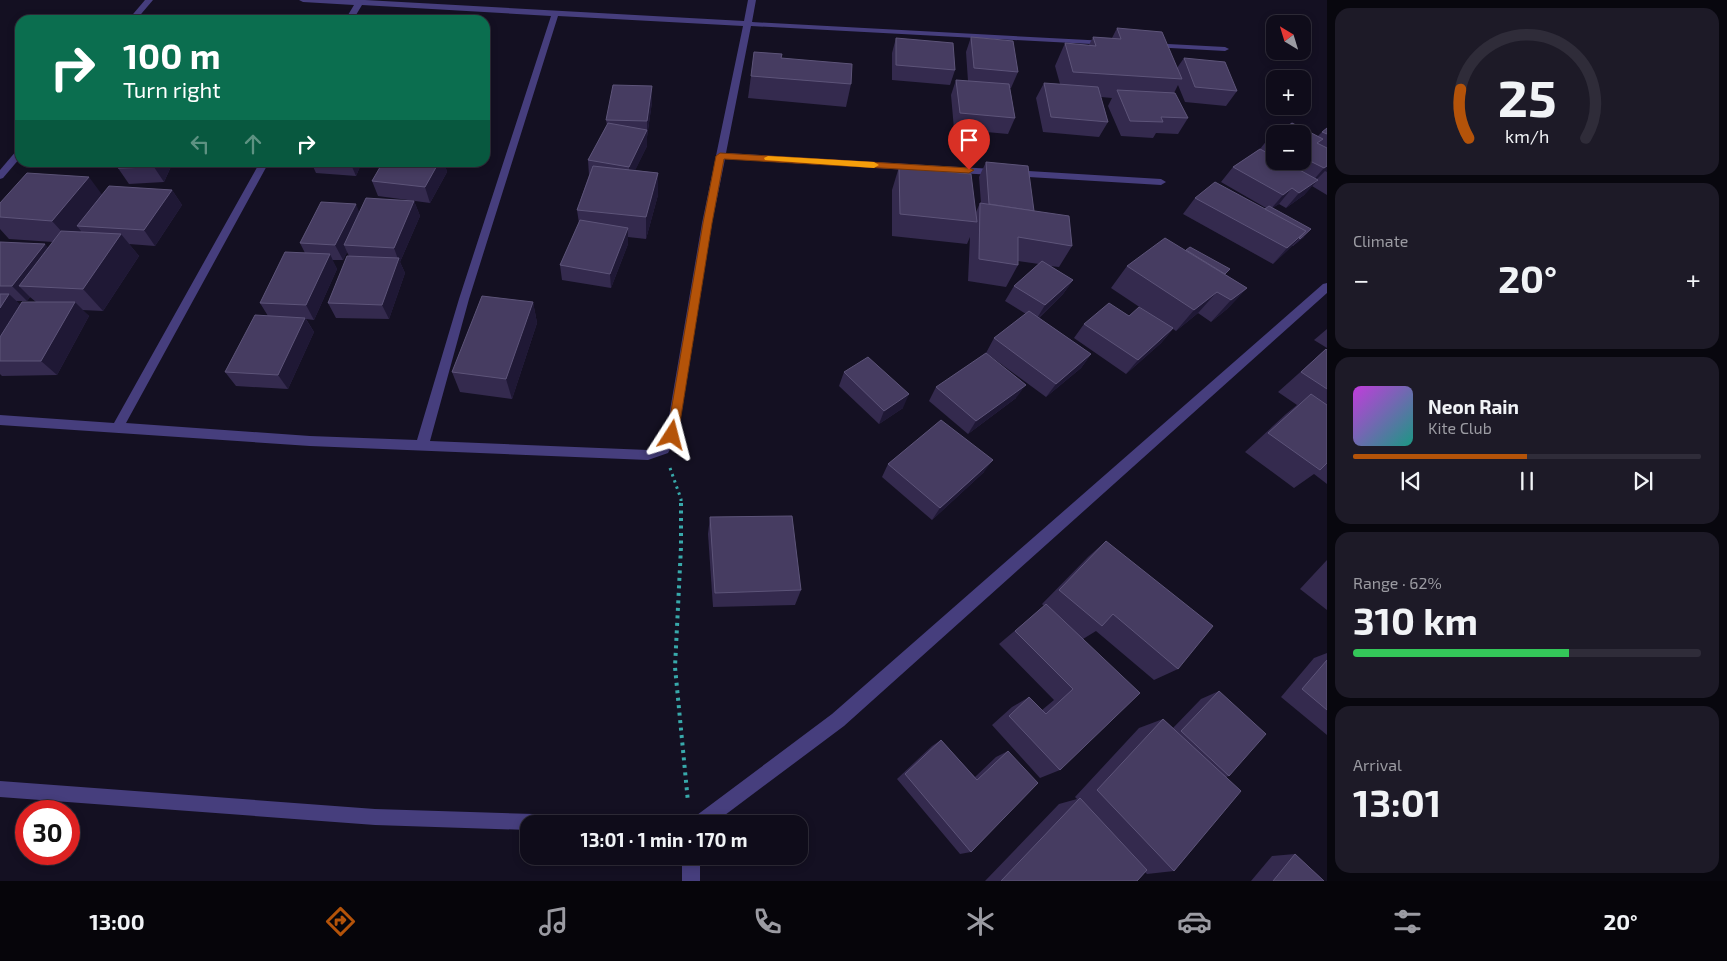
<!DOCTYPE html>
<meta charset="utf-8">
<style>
:root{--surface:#0f0c1a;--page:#1d1a27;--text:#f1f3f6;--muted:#9b9ba2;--line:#2f2c39;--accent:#b45309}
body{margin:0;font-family:"Exo 2",sans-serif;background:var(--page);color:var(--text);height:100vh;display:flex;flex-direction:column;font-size:19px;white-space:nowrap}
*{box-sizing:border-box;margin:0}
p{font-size:16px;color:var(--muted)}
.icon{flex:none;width:28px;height:28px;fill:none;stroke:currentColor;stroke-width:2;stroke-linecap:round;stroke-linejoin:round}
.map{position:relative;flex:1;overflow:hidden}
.side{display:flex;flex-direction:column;gap:8px;padding:8px;background:#08070e;width:400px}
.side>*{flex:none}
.guide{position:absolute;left:15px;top:15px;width:475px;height:152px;border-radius:15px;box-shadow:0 2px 8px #0003,0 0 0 1px var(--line);background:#0b6e4f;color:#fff;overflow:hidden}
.needle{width:32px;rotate:322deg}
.controls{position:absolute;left:1266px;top:15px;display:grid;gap:10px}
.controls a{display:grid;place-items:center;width:45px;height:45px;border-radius:10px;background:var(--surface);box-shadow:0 2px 8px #0003,0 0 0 1px var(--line);font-size:25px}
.speed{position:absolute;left:15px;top:800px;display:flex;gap:10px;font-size:25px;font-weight:700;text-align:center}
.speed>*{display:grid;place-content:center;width:65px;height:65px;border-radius:50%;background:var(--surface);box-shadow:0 2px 8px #0003,0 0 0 1px var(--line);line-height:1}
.speed .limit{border:8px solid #d22;background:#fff;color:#111}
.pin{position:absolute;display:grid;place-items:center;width:42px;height:42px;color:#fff;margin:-51px -21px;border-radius:50% 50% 50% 0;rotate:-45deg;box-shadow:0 0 5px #0007}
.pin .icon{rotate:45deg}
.me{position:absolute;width:55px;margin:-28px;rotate:9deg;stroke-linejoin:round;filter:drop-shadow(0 0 4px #0008)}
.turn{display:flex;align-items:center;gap:18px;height:105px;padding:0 25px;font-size:22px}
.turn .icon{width:65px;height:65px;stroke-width:2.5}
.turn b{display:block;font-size:35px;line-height:42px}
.lanes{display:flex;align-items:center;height:48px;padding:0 25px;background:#0003;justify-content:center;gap:25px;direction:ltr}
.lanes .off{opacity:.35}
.big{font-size:38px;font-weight:700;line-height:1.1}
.side .card{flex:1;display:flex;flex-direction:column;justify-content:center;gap:8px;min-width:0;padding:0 18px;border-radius:15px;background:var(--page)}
.side .dial{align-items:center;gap:0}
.dial svg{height:130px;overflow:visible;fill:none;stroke:var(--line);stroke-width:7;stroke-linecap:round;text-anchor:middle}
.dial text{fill:var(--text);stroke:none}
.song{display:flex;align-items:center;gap:15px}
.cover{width:60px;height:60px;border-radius:8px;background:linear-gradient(135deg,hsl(290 70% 55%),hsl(170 70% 35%))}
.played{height:5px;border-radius:2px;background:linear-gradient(90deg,var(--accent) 50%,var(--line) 50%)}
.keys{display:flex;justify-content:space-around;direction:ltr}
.heat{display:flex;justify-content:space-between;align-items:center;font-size:28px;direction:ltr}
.charge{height:8px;border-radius:4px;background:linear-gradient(90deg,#34c759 62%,var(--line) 0)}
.trip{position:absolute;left:520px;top:815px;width:288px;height:50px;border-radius:15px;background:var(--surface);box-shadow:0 2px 8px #0003,0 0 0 1px var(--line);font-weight:700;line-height:50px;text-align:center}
.menu{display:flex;height:80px;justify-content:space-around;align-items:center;background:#06050a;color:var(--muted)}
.menu .icon{width:35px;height:35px}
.menu .on{color:var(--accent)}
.menu b{font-size:22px;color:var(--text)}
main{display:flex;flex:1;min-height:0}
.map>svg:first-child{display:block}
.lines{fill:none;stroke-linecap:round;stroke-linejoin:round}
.path-far1{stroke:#38a9ab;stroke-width:3;stroke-dasharray:2.5 4;stroke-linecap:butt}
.path{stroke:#38a9ab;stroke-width:4;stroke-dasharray:3 4.5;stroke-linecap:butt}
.street{fill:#463e7d;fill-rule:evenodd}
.wall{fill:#342a4e;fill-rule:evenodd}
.shaded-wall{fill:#1f1835}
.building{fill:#463c61;stroke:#5d5479}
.route{fill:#b45309;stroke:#753606}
.slow{fill:#f59e0b}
</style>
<main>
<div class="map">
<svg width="1327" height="881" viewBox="0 0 1327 881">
<rect width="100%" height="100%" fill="#141022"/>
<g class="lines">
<path class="path-far1" d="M670,468L681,499V505"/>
<path class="path" d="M681,503V547L675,667L688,802"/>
<g class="street">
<path d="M145,0H153L136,20H128Z"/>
<path d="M299,0H365L744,21L748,0H756L752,22L1107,41L1111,43L1110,45L751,26L726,153L1161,179L1166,182L1161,185L725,159L712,223L678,435L668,453L648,460L310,446L0,425V415L114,423L260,162H269L126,423L310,436L417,440L459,299L551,16L362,5L353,20H345L354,5L303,2ZM558,16L743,26L702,223L666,434L660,445L648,450L430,441L469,299Z"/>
<path d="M1149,43L1225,47L1229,49L1225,51L1152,47L1148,45Z"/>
<path d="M20,149V158L3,178L0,179V170L17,150Z"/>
<path d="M1327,283V293L844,726L713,824H691L693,818L832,714L1323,284Z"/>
<path d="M0,781L375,809L600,816L606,818L608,824H529V830L375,825L0,797Z"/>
<rect x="682" y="856" width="18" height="25"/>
</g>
</g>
<g class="wall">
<path d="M1117,28L1177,68L1184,58L1237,91L1226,106L1185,102L1178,85L1174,93L1188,118L1178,134L1156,133L1153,138L1121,136L1108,106L1112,98L1101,97L1108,122L1099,137L1043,132L1036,98L1044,83L1060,84L1055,66L1065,43L1089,45L1093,37L1112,38Z"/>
<path d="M971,37L1018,72L1011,88H1010L1015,118L1008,134L954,129L951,95L956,80L968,81L966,52Z"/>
<path d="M896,38L955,70L950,85L892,80V53Z"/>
<path d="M781,58L851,84L846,107L748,98L751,76Z"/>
<path d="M652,86V102L647,137V146L635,170L658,173V195L646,239L628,237V244L611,288L562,280L560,265L579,223L577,210L589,175L588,160L607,125L606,120Z"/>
<path d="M485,107L489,122L487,145L485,146Z"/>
<path d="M1327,128V195L1312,186L1304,195L1286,208L1279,204L1272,208L1304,237L1293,246H1292L1273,264L1183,214L1195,198L1265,209L1266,208L1221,182L1233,167L1260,149L1268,139L1275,134V161H1302V134L1318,136L1322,132Z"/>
<path d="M173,162L164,182L129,184L118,168Z"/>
<path d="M311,162H362L356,176L316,173Z"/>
<path d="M383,162H444L447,172L430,203L378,196L372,181Z"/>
<path d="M986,162L1034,211L1072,246L1059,267L1050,266L1073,280L1063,294L1039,318L1091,354L1081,368L1046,397L986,353L994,338L1026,314L1005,301L1014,286L1039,264L1018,261V265L1006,287L968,281L970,237L967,244L892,236V190L899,167L976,212L980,203H981L979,177Z"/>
<path d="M172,190L182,205L155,246L129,244L139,256L103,311L82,310L89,316L57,375L2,376L0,374V242L48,248L53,242L9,239L0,229V203L102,194ZM30,297L36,302L20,305L16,301H27Z"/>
<path d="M414,201L420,216L400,262L405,273L389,319L336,318L328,303L349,256L347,252L343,260H332L337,269L314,320L306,319L314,332L288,389L236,386L225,372L268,316L260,303L305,253L300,243L359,212Z"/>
<path d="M1186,250L1230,269L1225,274L1247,288L1227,309L1211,322L1198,313L1176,331L1173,329L1161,343L1126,374L1074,338L1084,324L1129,316L1150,314L1111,288L1127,266Z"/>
<path d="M533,302L537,323L512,399L460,392L452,372Z"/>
<path d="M1327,329V348L1314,340Z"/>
<path d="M1326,349L1327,350V484L1314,474L1294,488L1245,452L1286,414L1297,405L1278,392Z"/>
<path d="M844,372L903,408L879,424L839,386Z"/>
<path d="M936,387L1016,398L968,434L929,401Z"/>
<path d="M888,464L984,472L932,520L882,477Z"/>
<path d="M710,517L801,590L795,605L713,607L708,534Z"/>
<path d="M1106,541L1178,669L1154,680L1096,631L1083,639L1060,770L1040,778L992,725L1012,707L1029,697L1042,710L1054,700L999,644L1044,606L1042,604L1088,557Z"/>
<path d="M1327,560V610L1300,589Z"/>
<path d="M1327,653V735L1281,697L1314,658Z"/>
<path d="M1219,691L1229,776L1226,777L1174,871L1147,874L1145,872L1137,881H985L1059,804L1077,799L1075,797L1139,728L1163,719L1173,728L1201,699Z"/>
<path d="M941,740L975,777L996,757L1008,751L971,852L960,854L897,779L932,746Z"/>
<path d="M1295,854L1324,881H1251L1272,856Z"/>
</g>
<g class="shaded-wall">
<path d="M652,86V102L647,137V121Z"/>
<path d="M485,107L489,122L487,145L485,137Z"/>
<path d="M647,130V146L629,183V167Z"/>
<path d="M156,162H173L164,182L154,167Z"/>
<path d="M350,162H362L356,176Z"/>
<path d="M439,162H444L447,172L430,203L425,187Z"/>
<path d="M1327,166V172L1325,171L1318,178L1310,184L1324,168Z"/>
<path d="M658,173V195L646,239V217Z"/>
<path d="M89,177L106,200L77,226L81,231L72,243L52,221Z"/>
<path d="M1318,180L1304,195L1286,208L1299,193Z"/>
<path d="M1292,188L1279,204L1270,210L1283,195Z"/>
<path d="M172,190L182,205L155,246L144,230Z"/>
<path d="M414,201L420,216L400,262L405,273L389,319L382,305L398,259L394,248Z"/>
<path d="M356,204L362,219L344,245L347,252L343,260L335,245Z"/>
<path d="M628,228V244L611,288L610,274Z"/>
<path d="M1311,229L1304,237L1293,246L1300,239Z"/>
<path d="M1306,231L1292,246L1273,264L1287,248Z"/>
<path d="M121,234L139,256L103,311L83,289Z"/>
<path d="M45,244L58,259L19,286L30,297L27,301L12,286Z"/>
<path d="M330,254L337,269L314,320L306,305Z"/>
<path d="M1073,280L1063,294L1036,320L1045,305Z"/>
<path d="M1247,288L1227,309L1211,322L1231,300Z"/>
<path d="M1217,292L1198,313L1176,331L1194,310Z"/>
<path d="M9,294L25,309L0,348V308Z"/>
<path d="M75,302L89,316L57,375L41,361Z"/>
<path d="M533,302L537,323L512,399L506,379Z"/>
<path d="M305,318L314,332L288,389L278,375Z"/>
<path d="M1173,328L1161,343L1126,374L1138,360Z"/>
<path d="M1091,354L1081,368L1046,397L1056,384Z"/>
<path d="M1026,385L1016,398L968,434L976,421Z"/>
<path d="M909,394L903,408L879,424L884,411Z"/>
<path d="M993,460L984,472L932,520L940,508Z"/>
</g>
<g class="building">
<path d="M1117,28L1162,32L1182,79L1073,72L1065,43L1096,46L1093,37L1121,39Z"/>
<path d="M971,37L1013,41L1018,72L974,68Z"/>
<path d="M896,38L953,43L955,70L896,65Z"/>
<path d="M754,52L782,54L781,58L852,64L851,84L751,76Z"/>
<path d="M1184,58L1225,62L1237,91L1195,87Z"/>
<path d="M956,80L1009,84L1015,118L960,113Z"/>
<path d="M1044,83L1098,87L1108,122L1051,117Z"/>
<path d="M613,85L652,86L647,121L606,120Z"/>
<path d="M1117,90L1175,93L1188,118L1161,117L1163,122L1130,121Z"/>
<path d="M608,123L647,130L629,167L588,160Z"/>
<path d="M1292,123L1323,139L1317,143L1327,148V166L1324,168L1302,157V134H1276Z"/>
<path d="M1327,128V134L1322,132Z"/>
<path d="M1275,134V142L1268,139Z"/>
<path d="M1260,149L1275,157V161H1283L1318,180L1299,193L1292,188L1283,195L1233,167Z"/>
<path d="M121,162H156L154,167L118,168Z"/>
<path d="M383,162H439L425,187L372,181Z"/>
<path d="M986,162L1028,166L1034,211L989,204Z"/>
<path d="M593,166L658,173L646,217L577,210Z"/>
<path d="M899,167L971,174L977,222L900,214Z"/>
<path d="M27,173L89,177L52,221L0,217V203Z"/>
<path d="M1215,182L1306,231L1287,248L1195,198Z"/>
<path d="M109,186L172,190L144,230L77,226Z"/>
<path d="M366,198L414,201L394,248L344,245Z"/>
<path d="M321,202L356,204L335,245L300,243Z"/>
<path d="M980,203L1069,216L1072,246L1018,237V265L979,259Z"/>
<path d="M1269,206L1311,229L1300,239L1299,238L1306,231L1265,209Z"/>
<path d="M580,220L628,228L610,274L560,265Z"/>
<path d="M61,231L121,234L83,289L19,286Z"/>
<path d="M1165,238L1247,288L1231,300L1217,292L1194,310L1127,266Z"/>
<path d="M0,242L45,244L12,286H0Z"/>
<path d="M1190,247L1230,269L1225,274L1186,250Z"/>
<path d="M285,252L330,254L306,305L260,303Z"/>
<path d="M347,256L399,258L382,305L328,303Z"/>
<path d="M1042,261L1073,280L1045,305L1014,286Z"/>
<path d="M0,294H9L0,308Z"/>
<path d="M482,296L533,302L506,379L452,372Z"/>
<path d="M22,302H75L41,361H0V337Z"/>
<path d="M1109,303L1129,316L1139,307L1173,328L1138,360L1084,324Z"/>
<path d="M1029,311L1091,354L1056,384L994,338Z"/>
<path d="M255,315L305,318L278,375L225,372Z"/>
<path d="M1326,349L1327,350V389L1301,372Z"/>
<path d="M986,353L1026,385L976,421L936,387Z"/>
<path d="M868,357L909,394L884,411L844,372Z"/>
<path d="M1311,394L1327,405V463L1320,470L1268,433Z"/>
<path d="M941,420L993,460L940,508L888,464Z"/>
<path d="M792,516L801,590L715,593L710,517Z"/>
<path d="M1106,541L1213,626L1178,669L1113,614L1102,626L1059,590Z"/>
<path d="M1046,604L1140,693L1060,770L1009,716L1029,697L1046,714L1073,689L1015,631Z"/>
<path d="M1327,660V710L1302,689Z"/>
<path d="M1219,691L1266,734L1229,776L1181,731Z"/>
<path d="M1163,719L1241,791L1174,871L1097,790Z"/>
<path d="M941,740L977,780L1008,751L1038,783L971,852L905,774Z"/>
<path d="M1080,798L1147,870L1137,881H1001Z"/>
<path d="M1295,854L1324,881H1273Z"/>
</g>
<path class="route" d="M720,153L969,168L974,170L969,173L724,159L712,223L678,435L676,439H668L667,435L703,223L716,156Z"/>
<path class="slow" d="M768,156L874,162L879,165L874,168L765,160L764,158Z"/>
</svg>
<div class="controls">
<a><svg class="needle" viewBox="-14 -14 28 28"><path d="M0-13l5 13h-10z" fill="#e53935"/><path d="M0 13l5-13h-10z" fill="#9b9ba2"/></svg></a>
<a>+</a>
<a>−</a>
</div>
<div class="speed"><div class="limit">30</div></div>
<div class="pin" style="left:969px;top:170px;background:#d93025"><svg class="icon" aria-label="arrive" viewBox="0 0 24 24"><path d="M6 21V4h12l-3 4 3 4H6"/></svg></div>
<svg class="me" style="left:672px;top:435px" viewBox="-20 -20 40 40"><path d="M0-17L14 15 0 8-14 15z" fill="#b45309" stroke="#fff" stroke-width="4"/></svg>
<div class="trip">13:01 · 1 min · 170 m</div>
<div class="guide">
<div class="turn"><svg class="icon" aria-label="right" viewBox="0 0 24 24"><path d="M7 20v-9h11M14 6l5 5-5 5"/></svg><div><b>100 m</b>Turn right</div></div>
<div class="lanes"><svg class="icon off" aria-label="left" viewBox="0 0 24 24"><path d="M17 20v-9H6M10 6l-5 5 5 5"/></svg><svg class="icon off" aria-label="ahead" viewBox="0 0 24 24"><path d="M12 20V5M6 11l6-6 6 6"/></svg><svg class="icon" aria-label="right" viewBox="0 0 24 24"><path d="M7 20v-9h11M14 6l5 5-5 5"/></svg></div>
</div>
</div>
<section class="side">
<div class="card dial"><svg viewBox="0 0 100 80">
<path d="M14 69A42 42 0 1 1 86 69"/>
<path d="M14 69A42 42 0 0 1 9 39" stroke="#b45309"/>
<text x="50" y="56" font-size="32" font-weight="700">25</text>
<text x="50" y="72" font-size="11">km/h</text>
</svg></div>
<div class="card"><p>Climate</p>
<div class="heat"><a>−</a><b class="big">20°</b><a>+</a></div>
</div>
<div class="card">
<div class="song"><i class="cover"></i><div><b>Neon Rain</b><p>Kite Club</p></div></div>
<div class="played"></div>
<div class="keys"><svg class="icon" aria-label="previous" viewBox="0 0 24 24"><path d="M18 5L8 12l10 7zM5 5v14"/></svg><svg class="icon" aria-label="pause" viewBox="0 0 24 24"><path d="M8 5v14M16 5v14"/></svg><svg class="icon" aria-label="next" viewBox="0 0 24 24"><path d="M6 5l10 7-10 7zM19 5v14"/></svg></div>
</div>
<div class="card"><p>Range · 62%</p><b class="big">310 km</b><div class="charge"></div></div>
<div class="card"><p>Arrival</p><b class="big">13:01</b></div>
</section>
</main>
<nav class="menu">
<b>13:00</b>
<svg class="icon on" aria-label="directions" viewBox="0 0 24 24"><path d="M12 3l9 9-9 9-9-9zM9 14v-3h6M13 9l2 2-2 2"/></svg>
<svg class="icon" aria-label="music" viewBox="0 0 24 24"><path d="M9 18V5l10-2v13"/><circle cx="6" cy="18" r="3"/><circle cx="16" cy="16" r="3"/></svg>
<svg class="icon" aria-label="phone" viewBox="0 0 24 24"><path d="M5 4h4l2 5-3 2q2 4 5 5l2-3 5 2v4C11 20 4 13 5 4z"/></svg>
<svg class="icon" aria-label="climate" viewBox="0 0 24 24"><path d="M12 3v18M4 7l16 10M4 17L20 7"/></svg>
<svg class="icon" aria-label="car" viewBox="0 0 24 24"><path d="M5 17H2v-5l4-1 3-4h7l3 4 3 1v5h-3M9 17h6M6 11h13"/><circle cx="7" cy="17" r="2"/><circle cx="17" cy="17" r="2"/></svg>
<svg class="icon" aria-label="filters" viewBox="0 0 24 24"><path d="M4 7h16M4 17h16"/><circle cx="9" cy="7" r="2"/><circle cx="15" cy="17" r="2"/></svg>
<b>20°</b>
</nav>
